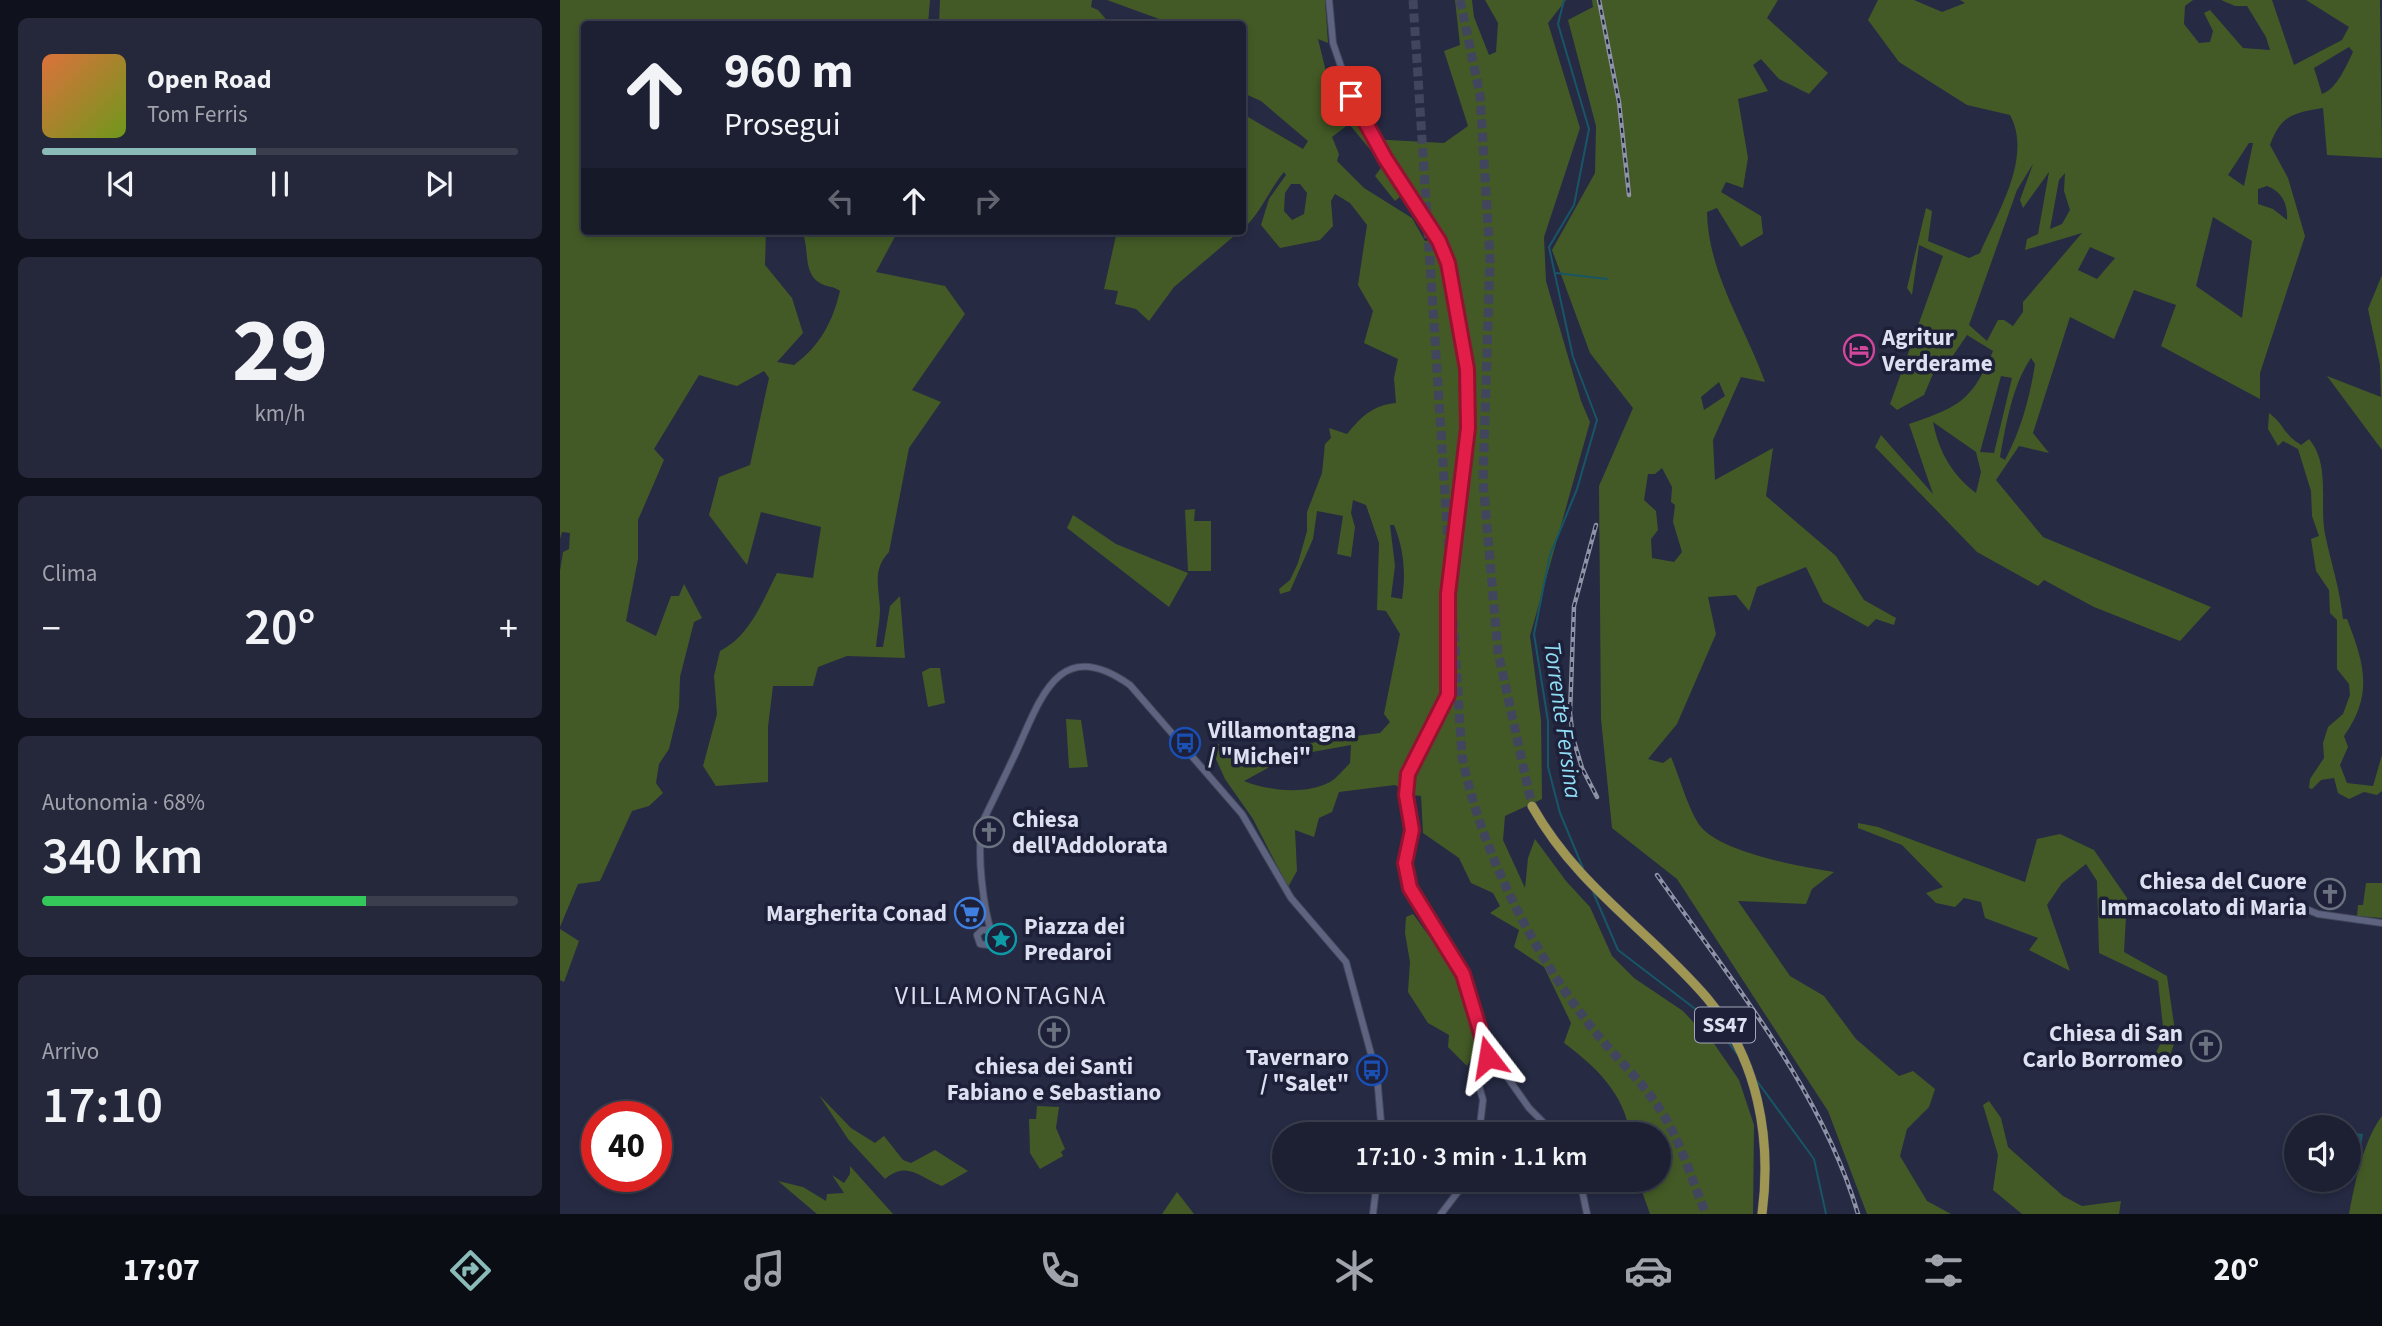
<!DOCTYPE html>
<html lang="it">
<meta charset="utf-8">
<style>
:root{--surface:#1c2032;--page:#25283a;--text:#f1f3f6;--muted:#a0a3ac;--line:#3a3e4d;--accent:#8bbbb9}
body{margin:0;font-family:"Source Sans 3",sans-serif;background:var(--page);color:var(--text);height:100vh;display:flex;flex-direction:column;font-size:26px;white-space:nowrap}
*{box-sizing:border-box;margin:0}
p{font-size:23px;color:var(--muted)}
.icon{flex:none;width:38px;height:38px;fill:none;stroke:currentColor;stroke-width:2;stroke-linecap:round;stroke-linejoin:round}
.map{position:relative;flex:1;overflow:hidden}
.details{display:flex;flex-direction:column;gap:18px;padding:18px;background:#0f121c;width:560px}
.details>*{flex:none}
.banner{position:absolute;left:21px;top:21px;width:665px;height:214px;border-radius:7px;box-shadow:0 4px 10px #0003,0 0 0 2px var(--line);background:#1c2032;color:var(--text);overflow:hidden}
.buttons{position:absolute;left:1724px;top:1115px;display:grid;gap:14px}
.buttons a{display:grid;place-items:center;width:77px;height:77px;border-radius:50%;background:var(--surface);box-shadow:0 4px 10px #0003,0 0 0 2px var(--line);font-size:35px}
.speed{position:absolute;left:21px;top:1101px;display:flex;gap:14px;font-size:35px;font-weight:700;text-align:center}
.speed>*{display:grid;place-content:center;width:91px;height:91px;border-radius:50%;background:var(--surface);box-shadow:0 4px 10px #0003,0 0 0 2px var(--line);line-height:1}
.speed .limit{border:10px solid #d22;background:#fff;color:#111}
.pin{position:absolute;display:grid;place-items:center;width:60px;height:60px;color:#fff;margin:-30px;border-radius:14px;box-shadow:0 4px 10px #0006}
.me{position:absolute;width:77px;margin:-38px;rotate:346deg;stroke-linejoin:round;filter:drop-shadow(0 0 5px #0008)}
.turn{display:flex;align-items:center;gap:24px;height:147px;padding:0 28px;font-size:32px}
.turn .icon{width:91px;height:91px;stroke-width:2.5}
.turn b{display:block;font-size:49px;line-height:60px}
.lanes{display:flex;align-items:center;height:66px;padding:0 28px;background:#0003;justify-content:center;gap:35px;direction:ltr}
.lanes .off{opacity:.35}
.big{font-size:52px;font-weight:600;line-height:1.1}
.details .widget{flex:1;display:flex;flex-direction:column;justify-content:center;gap:10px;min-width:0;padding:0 24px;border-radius:10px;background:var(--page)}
.details .dial{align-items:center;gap:0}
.dial b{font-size:91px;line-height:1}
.song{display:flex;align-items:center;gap:21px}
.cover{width:84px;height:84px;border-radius:10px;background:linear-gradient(135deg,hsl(20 70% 55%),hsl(80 70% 35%))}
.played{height:7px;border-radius:4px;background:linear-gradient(90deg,var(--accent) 45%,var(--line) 45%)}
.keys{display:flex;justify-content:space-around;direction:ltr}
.heat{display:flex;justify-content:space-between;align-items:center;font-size:38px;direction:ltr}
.charge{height:10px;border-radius:5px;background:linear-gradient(90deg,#34c759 68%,var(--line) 0)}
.trip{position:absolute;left:712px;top:1122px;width:399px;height:70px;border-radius:35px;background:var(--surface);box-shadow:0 4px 10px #0003,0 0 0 2px var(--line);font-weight:600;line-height:70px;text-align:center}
.menu{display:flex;height:112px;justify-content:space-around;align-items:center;background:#0b0d14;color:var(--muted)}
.menu .icon{width:49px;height:49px}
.menu .on{color:var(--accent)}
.menu b{font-size:32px;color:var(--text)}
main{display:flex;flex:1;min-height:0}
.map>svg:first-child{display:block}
.green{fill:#435a26;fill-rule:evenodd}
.water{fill:#185666}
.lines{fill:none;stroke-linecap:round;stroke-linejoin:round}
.stream{stroke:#185666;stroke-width:2}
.trunk-tunnel{stroke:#41455d;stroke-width:9;stroke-dasharray:9 4.5;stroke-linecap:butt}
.tertiary-casing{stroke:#44485c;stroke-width:8}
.trunk-casing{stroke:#44485c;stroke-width:10}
.tertiary{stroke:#5e6380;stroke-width:6}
.trunk{stroke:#a09654;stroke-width:9}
.rail-casing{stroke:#8f93a7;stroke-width:4.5}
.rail{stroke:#1d2038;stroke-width:2;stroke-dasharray:5;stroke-linecap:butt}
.route-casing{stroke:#92132f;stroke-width:18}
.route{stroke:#e11d48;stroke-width:12}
.labels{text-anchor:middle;stroke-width:7;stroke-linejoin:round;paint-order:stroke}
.shield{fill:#1d2038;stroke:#a3a6b9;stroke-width:2}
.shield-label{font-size:21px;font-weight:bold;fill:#dce0f0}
.poi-label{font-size:23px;font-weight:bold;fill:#dce0f0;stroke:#1d2038;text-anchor:start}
.water-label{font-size:24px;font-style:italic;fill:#8fdef5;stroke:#1d2038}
.quarter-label{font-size:26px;letter-spacing:2px;fill:#dce0f0;stroke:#1d2038}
</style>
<main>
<section class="details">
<div class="widget">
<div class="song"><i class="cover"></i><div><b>Open Road</b><p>Tom Ferris</p></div></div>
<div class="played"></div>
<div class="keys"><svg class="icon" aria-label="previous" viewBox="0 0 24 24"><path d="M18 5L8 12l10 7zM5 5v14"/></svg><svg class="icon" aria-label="pause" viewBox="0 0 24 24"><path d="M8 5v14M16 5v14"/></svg><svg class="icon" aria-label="next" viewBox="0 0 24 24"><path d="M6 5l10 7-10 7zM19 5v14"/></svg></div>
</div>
<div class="widget dial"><b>29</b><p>km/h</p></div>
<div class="widget"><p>Clima</p>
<div class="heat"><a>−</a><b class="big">20°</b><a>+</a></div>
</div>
<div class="widget"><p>Autonomia · 68%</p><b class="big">340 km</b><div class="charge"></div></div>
<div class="widget"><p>Arrivo</p><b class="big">17:10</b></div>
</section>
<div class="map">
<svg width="1822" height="1214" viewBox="0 0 1822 1214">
<rect width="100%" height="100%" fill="#262a43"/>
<g class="green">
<path d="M0,0H370L368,24H24V231H206L205,265L232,298L243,333L217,362L234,365C260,346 273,321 280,291C274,286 266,287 260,283C241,272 251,246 241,231H338L316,272L385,286L405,314L352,390L381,402L349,448L329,552C312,570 319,586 320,609C320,621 317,635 316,647H323L330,606L340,596L345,658L287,656L258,667L253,686H213L208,727V782L156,786L143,766L157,714L154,676L160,651C190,636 202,602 217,573L253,578L261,527L201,512L187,565L149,515L159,477L190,465L209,378L204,371L177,386L139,375L94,449L104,460L78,520V559L66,621L96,636L111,596H119L124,584L142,618L134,622L120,677L119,708L109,749L99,764L96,783L103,793L89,806L72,811L40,881L18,884L0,927V571L3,552L9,549L10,533L2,532L0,539Z"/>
<path d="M380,0H532L531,7L538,10L550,24H379Z"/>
<path d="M547,0H765L768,43L758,39L772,96L779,107L784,102L790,103L810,139L884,143L908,126L884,51L900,45L895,0H912L914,17L929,55L936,52L938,23L925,0H1006L988,23L1020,128L984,237L986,281L1021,401L1030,422L970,636L981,720L982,799L945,816L943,840L965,888L968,858L975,839L1006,881L1030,907L1052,956L1074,978L1123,1011L1155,1045L1179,1080L1194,1125L1193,1214H1090L1078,1180H1099V1134H1070C1064,1093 1035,1066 1004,1043L1011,1023L984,967L954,947L959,930L930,913L940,906L933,893L911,883L899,858L863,833L861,796L852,795L835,785L779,792L772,812L759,818L754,837L735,830L737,871L728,887L693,819L665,779L650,746L659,744L678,762L764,740L820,733L830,722L824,714L840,634L826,611L817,610L819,543L806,505L793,500L791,513L795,527L791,557L777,554L783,516L757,511L753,539L730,591L720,594L719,589L730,580L738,563L747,531V512L762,473L765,444L771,438L769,428L787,434C802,416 813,405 836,403L834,378L838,359L804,343L813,311L798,285L807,225L790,203L775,194L771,201L773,226L760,240L720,248L701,225L709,199L726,175L724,172C709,190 700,214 683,229V114L743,149L748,141L701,101L683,93L682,24H602V20ZM789,124L823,165L815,176L835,201L842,195L871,240L865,241L852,218L804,188L777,161L779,154L772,137ZM731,184H740L747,193L744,214L732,220L724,211L725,193ZM830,525H834C844,549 846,574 842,599L831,597L835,566ZM791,745L790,763C784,769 777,778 770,782C745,795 709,791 684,781L730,756Z"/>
<path d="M1032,0H1218L1207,18L1268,73L1249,94L1219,79L1201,59L1193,65L1208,91L1178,99L1188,158L1183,188L1166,182L1161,192L1201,216L1203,234L1181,247L1157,208L1147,212C1148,273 1185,326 1205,382L1181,377L1153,440L1155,480L1213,448L1206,496L1276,556L1304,600L1336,618L1334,625L1316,619L1308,627L1263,602L1246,567L1197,587L1189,611L1176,595L1148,597L1156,634L1117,724L1088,759L1103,763L1111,757C1120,778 1126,803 1138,823C1156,852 1242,867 1274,872L1252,889L1246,904L1178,901L1230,976L1264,996L1296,1039L1339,1076L1353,1071L1375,1089L1369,1107L1347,1129L1340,1156L1367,1201L1391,1214H1307L1268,1111L1117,879L1052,828L1041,719L1039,486L1073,408L1030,353L992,250L1035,173L1036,126L1008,20L1033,7ZM1159,382L1165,396L1144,410L1141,397ZM1102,468L1112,487L1111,502L1115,505L1113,522L1122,552L1114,562L1092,558L1091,539L1098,530L1096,511L1084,500L1088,474H1095Z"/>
<path d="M1318,0H1354L1382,12L1405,3L1400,0H1633L1625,6L1624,24L1639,43L1650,42L1653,31L1644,13L1650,10L1683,48L1710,50L1706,37L1687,6H1675L1661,0H1712L1734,65L1782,40L1789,27L1746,0H1820L1822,158L1767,155L1763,108C1733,113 1721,115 1710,145L1728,178L1745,236L1700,373V399L1601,346L1616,305L1574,290L1554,339L1510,317L1473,433L1489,453L1459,446L1436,480L1483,537L1651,607L1620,641L1534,607L1484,580L1478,586L1417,552L1315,447L1321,435L1373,494L1349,424C1399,407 1412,401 1433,351L1407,335L1390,360L1375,369L1364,395L1337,410L1330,404L1383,256L1359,245L1352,295L1347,288L1366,208L1372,211L1368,241L1409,258L1420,253C1437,213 1473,157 1450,115L1407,105L1339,62L1308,20ZM1789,47L1793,52C1786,66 1777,89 1762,94L1754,68ZM1689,143H1693L1684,186L1668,175ZM1473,164L1460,200L1463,208L1489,172L1478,234L1467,239L1465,250L1522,233L1463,302V312L1453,326L1444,320H1438L1427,341L1409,325L1457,190ZM1505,173L1504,191L1510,210L1502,224L1490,229L1499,180ZM1707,186C1723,192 1728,205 1727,220L1713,209L1698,204V189ZM1653,217L1692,241L1682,318L1636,286ZM1530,247L1555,258L1537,279L1518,270ZM1471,358L1475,364C1470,397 1461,430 1445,460L1440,457C1446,425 1452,386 1471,358ZM1441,376L1452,378L1434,453L1420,452ZM1373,422L1416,452L1421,472L1416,493C1392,475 1379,452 1373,422Z"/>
<path d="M557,231H680L614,287L589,321L576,309L555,304L558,291L544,289Z"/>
<path d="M1822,275V450L1767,376L1821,397L1820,365L1808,309Z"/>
<path d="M1709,413C1725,425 1722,433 1741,445L1749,439C1771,465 1759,504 1765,534C1771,563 1780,589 1783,619H1787C1804,663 1814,694 1784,736L1788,747L1780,765L1787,783L1813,786L1822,755V791L1817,795L1804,792L1789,799L1778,793L1774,778L1761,780L1752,789L1749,788L1750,779L1764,758L1763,743L1768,727L1783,714L1790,695L1789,684L1777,669V620L1770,613L1769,590L1756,571L1751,539L1759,536L1752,516L1751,491L1738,449L1723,441L1718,446L1708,429Z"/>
<path d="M635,509L634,521H651V571H628L625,510Z"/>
<path d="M513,515L556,544L628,573L609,607L507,528Z"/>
<path d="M370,668H380L385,703L368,707L362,672Z"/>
<path d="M506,719L521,720L528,767L509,768Z"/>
<path d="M1298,823L1318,827L1465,882L1477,839L1500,834L1534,850L1567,898L1564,952L1607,976L1616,1038L1606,1067L1594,1057L1604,1036L1598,981L1539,953L1537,881L1526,864L1502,883L1487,905L1510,971L1469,950L1478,938L1425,918L1421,902L1404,898L1395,907L1376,903L1366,893L1383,887L1342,845L1298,828Z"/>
<path d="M1806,883H1822V918L1797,916L1798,905H1803Z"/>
<path d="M853,914C889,963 906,986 917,1047L907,1066L888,1047L889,1035L868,1023L848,992L850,962L845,933L846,917Z"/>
<path d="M0,929L19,941L4,982L0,980Z"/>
<path d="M259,1095L291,1128L315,1143L324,1136L343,1160L351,1163L375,1150L408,1171L382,1186C360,1178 348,1160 325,1179L288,1139Z"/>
<path d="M1429,1101L1441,1118L1448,1147L1503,1196L1522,1206L1561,1201L1559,1214H1462L1433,1190L1438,1155L1423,1105Z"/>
<path d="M477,1106L499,1107L496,1128L505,1149L501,1152L503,1156L480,1169L470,1153L469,1119H476Z"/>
<path d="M1822,1116V1214H1789C1794,1185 1804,1139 1822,1116Z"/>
<path d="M290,1166L333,1214H257L218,1181L243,1187L266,1201L267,1194L284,1193L272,1175L284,1183L290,1174Z"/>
<path d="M617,1192L634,1214H602Z"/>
</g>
<path class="water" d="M1789,1132L1803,1134L1800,1155L1789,1156Z"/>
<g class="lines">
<g class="stream">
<path d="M1004,0L998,24L1029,129L1014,205L989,247L1013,357L1037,420L1017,489L990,555L974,634L988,721V767L1000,813L1023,868"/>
<path d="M996,273L1047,279"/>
<path d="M1033,892L1058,950L1155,1024L1177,1054"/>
<path d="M1197,1081L1254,1159L1266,1214"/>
</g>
<g class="trunk-tunnel">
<path d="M853,0L902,756C920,850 976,959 1036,1033C1057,1059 1083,1082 1101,1111C1121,1142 1132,1180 1146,1214"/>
<path d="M900,0L920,95L930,259L923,481L938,652L972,806"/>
</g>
<g class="tertiary-casing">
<g id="tertiary">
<path d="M769,0L773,43L791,96L825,158L879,241L888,263L907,369L908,428L888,594V695L848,774L846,795L852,830L844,863L850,888L903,974L928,1057"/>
<path d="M1734,904L1758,914L1822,923"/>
<path d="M429,930H422L417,935L420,944L428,945L433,938C423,908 416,852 423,821C435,796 447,772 458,748C482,694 501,636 570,685L682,814L731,898L786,962L817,1076L822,1134"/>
<path d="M928,1057L936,1061L969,1108L995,1134"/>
<path d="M919,1134L923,1100L915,1072L918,1062L928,1057"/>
<path d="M1020,1180L1027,1214"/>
<path d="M813,1214L817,1180"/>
<path d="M881,1214L907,1180"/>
</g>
</g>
<g class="trunk-casing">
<path id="trunk" d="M972,806C1018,888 1089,930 1147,998C1198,1059 1212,1138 1202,1214"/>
</g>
<use href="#tertiary" class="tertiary"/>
<use href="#trunk" class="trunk"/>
<g class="rail-casing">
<g id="rail">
<path d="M1039,0L1059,102L1069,195"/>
<path d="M1036,525L1014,606L1010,713L1013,738L1022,768L1037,797"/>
<path d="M1097,875C1170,979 1262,1090 1298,1214"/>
</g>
</g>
<use href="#rail" class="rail"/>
</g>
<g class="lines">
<g class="route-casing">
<path id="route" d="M791,96L825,158L879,241L888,263L907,369L908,428L888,594V695L848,774L846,795L852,830L845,863L850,888L903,974L928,1057"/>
</g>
<use href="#route" class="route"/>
</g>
<defs>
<g id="hotel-ring" transform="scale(1.575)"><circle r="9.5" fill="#1d2038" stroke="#d1479c" stroke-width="1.5"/><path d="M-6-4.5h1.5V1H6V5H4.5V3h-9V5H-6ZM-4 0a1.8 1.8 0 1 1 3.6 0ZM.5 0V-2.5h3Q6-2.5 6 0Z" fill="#d1479c"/></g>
<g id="bus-ring" transform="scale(1.575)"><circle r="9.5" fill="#1d2038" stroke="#1a4fb4" stroke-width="1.5"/><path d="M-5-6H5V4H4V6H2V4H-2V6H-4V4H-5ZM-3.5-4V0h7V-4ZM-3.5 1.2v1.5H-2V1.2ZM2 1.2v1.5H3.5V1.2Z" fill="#1a4fb4"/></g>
<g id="church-ring" transform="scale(1.575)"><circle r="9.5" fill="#1d2038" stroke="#6b7280" stroke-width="1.5"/><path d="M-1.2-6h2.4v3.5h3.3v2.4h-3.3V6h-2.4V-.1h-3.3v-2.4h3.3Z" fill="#6b7280"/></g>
<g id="supermarket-ring" transform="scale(1.575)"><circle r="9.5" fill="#1d2038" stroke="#3f7fe0" stroke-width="1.5"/><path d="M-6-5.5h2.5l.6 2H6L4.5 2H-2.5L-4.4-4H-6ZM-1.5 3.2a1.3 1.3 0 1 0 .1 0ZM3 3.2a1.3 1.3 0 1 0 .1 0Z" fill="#3f7fe0"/></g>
<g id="sight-ring" transform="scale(1.575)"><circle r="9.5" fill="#1d2038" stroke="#0f9aa8" stroke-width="1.5"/><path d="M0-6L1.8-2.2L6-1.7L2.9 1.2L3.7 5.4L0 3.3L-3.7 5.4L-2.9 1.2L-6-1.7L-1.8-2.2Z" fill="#0f9aa8"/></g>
</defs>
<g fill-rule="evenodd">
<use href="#hotel-ring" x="1299" y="350"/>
<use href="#bus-ring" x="625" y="743"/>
<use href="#church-ring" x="429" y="832"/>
<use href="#church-ring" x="1770" y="894"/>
<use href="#supermarket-ring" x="410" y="913"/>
<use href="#sight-ring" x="441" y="939"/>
<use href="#church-ring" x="494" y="1032"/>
<use href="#church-ring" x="1646" y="1046"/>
<use href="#bus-ring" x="812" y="1070"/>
</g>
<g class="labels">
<rect class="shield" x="1135" y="1007.5" width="60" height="35" rx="5"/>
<g class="shield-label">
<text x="1165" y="1032">SS47</text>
</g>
<g class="poi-label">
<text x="1322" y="345">Agritur<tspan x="1322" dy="26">Verderame</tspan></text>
<text x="648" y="738">Villamontagna<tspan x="648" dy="26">/ "Michei"</tspan></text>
<text x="452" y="827">Chiesa<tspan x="452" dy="26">dell'Addolorata</tspan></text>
<text x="1747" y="889" text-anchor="end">Chiesa del Cuore<tspan x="1747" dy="26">Immacolato di Maria</tspan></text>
<text x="387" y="921" text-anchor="end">Margherita Conad</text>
<text x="464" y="934">Piazza dei<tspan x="464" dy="26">Predaroi</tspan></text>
<text x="1623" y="1041" text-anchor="end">Chiesa di San<tspan x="1623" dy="26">Carlo Borromeo</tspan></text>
<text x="789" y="1065" text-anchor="end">Tavernaro<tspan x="789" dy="26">/ "Salet"</tspan></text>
<text x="494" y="1074" text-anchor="middle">chiesa dei Santi<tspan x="494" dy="26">Fabiano e Sebastiano</tspan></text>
</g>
<g class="water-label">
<text transform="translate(1003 720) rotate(82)" y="8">Torrente Fersina</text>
</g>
<g class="quarter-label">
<text x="441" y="1004">VILLAMONTAGNA</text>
</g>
</g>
</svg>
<div class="buttons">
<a><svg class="icon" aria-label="sound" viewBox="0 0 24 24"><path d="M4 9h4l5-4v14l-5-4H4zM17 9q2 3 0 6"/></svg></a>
</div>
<div class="speed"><div class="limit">40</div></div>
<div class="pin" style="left:791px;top:96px;background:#d93025"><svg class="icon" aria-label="arrive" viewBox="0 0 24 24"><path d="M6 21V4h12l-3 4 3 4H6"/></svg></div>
<svg class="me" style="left:928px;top:1057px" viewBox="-20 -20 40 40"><path d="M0-17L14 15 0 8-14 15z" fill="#e11d48" stroke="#fff" stroke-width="4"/></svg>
<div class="trip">17:10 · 3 min · 1.1 km</div>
<div class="banner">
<div class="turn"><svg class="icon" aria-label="ahead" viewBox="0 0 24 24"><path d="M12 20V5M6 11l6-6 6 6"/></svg><div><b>960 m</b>Prosegui</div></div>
<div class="lanes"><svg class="icon off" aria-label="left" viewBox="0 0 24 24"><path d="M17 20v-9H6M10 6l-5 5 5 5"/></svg><svg class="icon" aria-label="ahead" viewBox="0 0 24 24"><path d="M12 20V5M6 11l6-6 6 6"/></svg><svg class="icon off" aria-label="right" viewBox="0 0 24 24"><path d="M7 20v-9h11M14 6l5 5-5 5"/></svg></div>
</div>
</div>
</main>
<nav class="menu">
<b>17:07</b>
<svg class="icon on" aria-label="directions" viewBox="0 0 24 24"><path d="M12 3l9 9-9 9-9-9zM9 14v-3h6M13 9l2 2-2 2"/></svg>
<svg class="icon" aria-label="music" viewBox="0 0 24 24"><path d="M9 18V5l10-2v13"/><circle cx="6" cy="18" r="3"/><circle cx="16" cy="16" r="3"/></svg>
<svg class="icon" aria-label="phone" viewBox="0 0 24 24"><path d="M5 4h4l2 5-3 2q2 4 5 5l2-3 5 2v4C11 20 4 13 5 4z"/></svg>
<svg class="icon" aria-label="climate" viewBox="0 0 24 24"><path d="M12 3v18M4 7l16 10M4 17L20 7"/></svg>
<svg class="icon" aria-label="car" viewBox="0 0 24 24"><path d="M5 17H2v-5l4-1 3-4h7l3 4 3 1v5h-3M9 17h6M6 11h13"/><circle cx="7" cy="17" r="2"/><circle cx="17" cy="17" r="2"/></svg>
<svg class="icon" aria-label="filters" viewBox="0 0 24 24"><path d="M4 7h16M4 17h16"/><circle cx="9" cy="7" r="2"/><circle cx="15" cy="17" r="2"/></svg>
<b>20°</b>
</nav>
